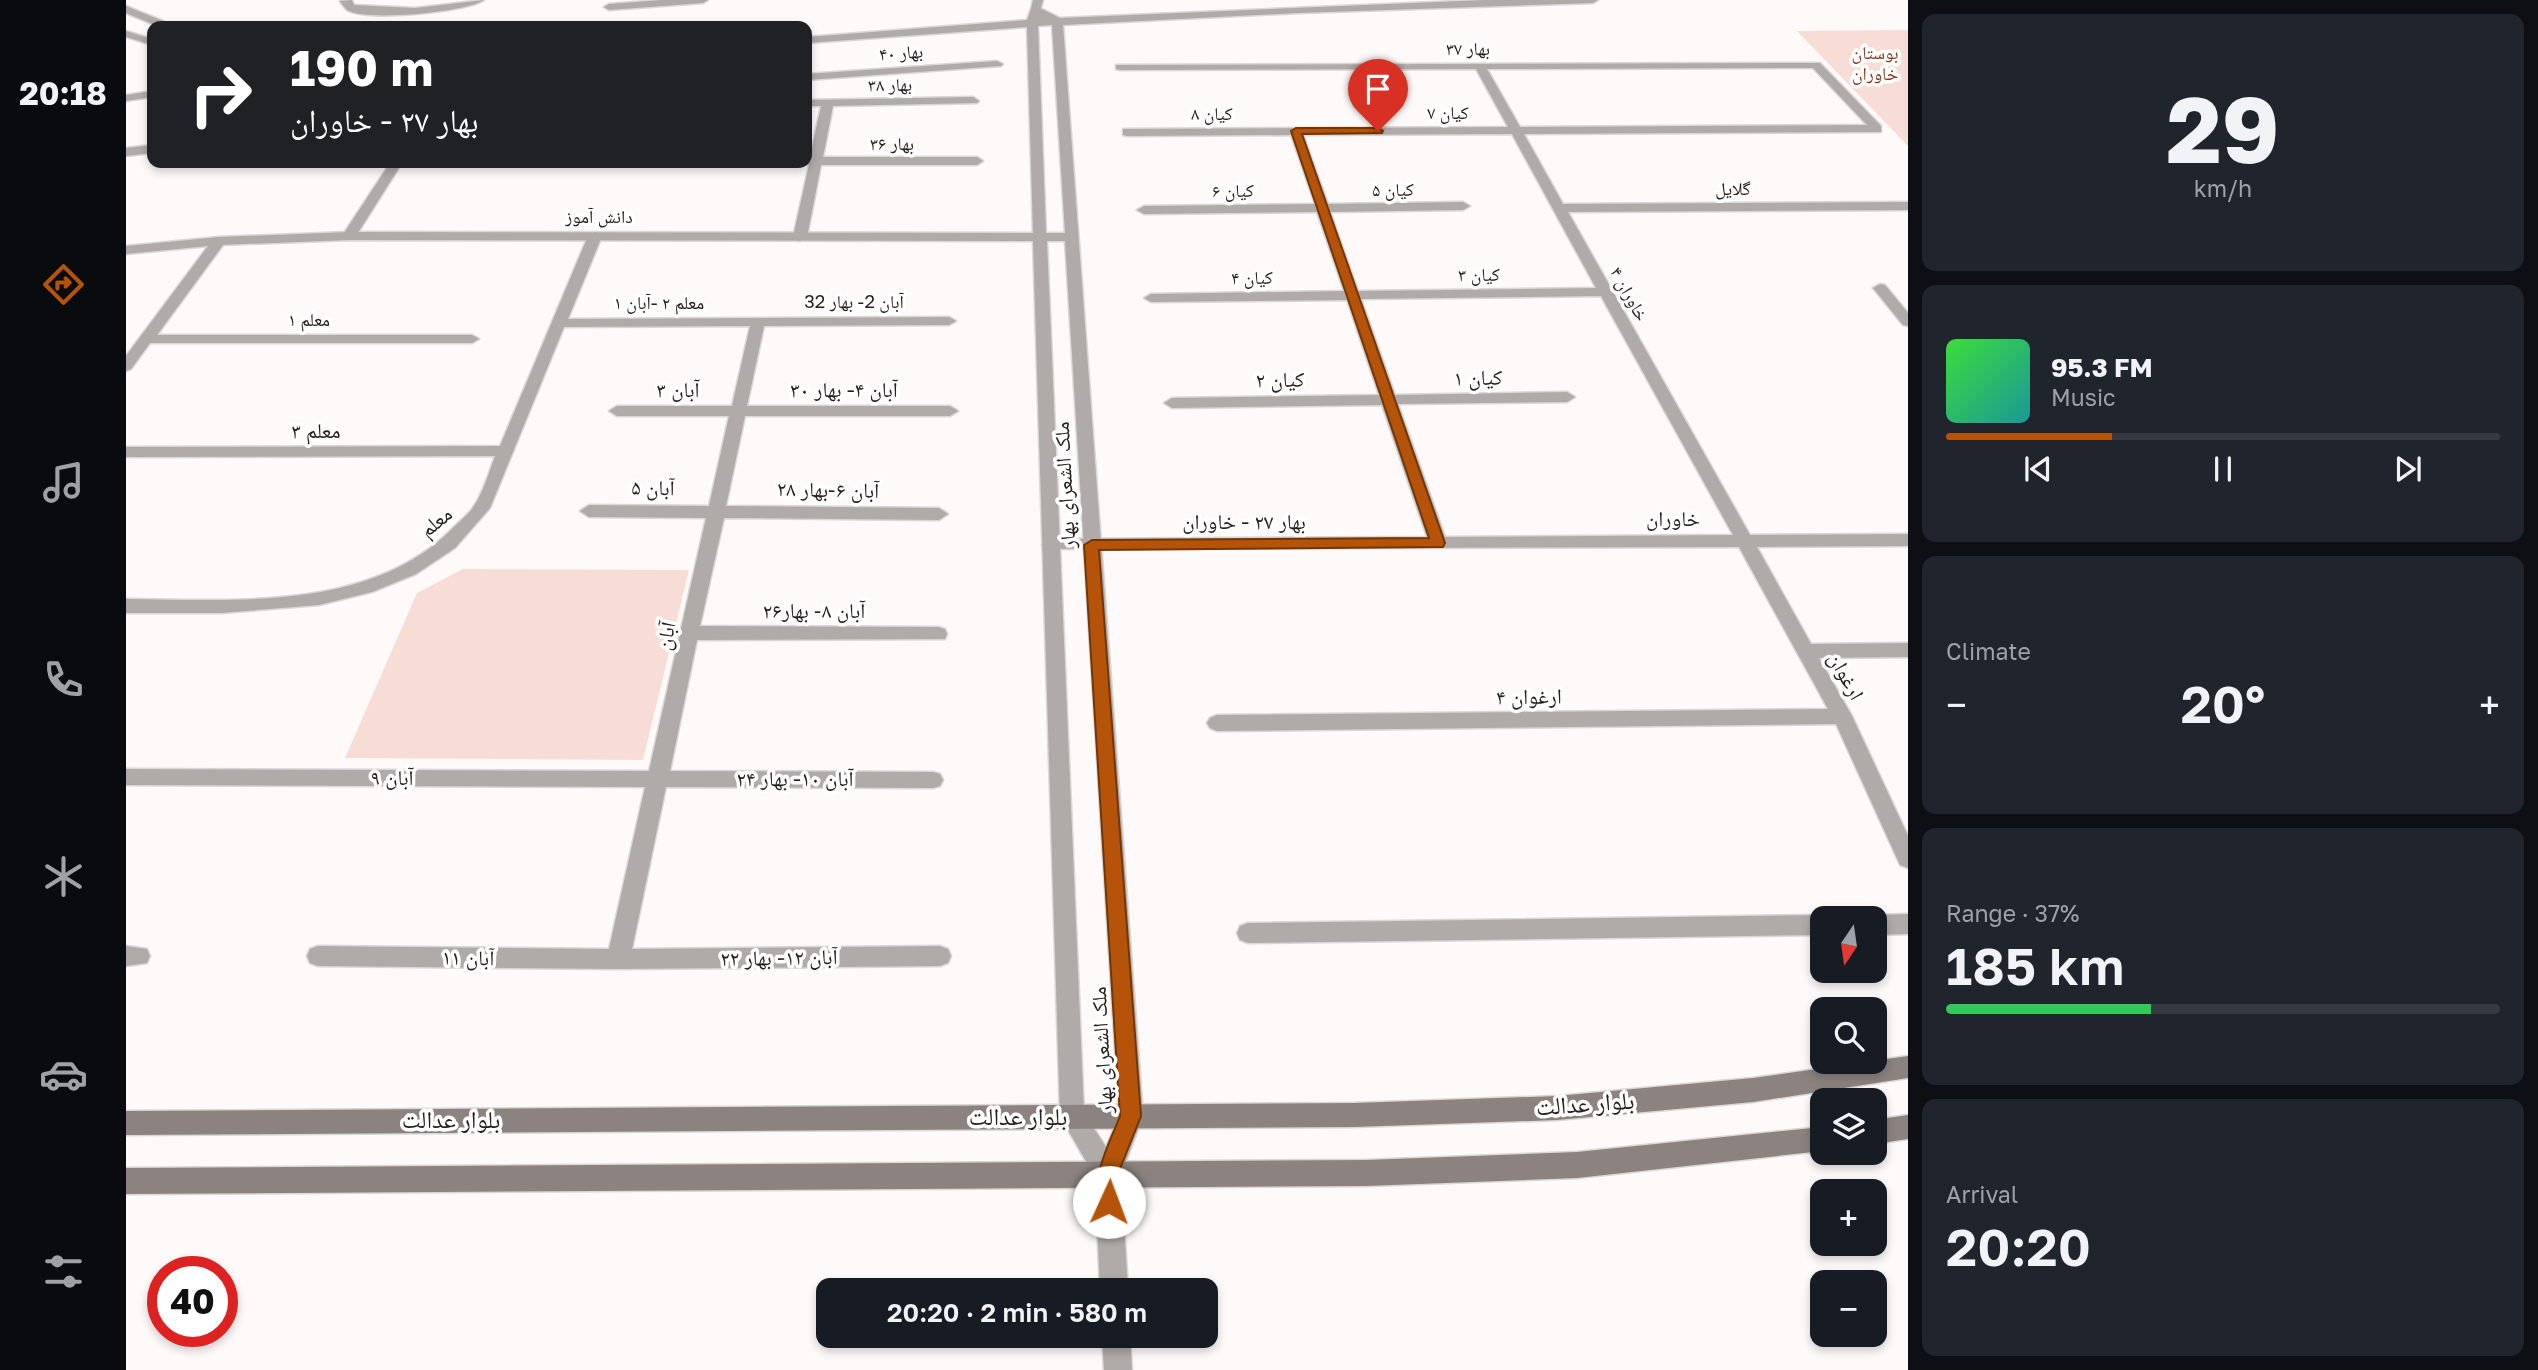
<!DOCTYPE html>
<meta charset="utf-8">
<style>
:root{--surface:#171b24;--page:#20242c;--text:#f1f3f6;--muted:#9ea1a6;--line:#363941;--accent:#b45309}
body{margin:0;font-family:"Golos Text","Noto Naskh Arabic",sans-serif;background:var(--page);color:var(--text);height:100vh;display:flex;flex-direction:column;font-size:26px;white-space:nowrap}
*{box-sizing:border-box;margin:0}
p{font-size:23px;color:var(--muted)}
.icon{flex:none;width:38px;height:38px;fill:none;stroke:currentColor;stroke-width:2;stroke-linecap:round;stroke-linejoin:round}
.map{position:relative;flex:1;overflow:hidden}
.panel{display:flex;flex-direction:column;gap:14px;padding:14px;background:#0d0f14;width:630px}
.panel>*{flex:none}
.hud{position:absolute;left:21px;top:21px;width:665px;height:147px;border-radius:14px;box-shadow:0 4px 10px #0003;background:#202124;color:#fff;overflow:hidden}
.needle{width:46px;rotate:193deg}
.tools{position:absolute;left:1684px;top:906px;display:grid;gap:14px}
.tools a{display:grid;place-items:center;width:77px;height:77px;border-radius:14px;background:var(--surface);box-shadow:0 4px 10px #0003;font-size:35px}
.speed{position:absolute;left:21px;top:1256px;display:flex;gap:14px;font-size:35px;font-weight:700;text-align:center}
.speed>*{display:grid;place-content:center;width:91px;height:91px;border-radius:50%;background:var(--surface);box-shadow:0 4px 10px #0003;line-height:1}
.speed .limit{border:10px solid #d22;background:#fff;color:#111}
.pin{position:absolute;display:grid;place-items:center;width:60px;height:60px;color:#fff;margin:-72px -30px;border-radius:50% 50% 50% 0;rotate:-45deg;box-shadow:0 0 7px #0007}
.pin .icon{rotate:45deg}
.me{position:absolute;width:77px;margin:-38px;rotate:2deg;stroke-linejoin:round;filter:drop-shadow(0 0 5px #0008)}
.turn{display:flex;align-items:center;gap:24px;height:147px;padding:0 28px;font-size:32px}
.turn .icon{width:91px;height:91px;stroke-width:2.5}
.turn b{display:block;font-size:49px;line-height:60px}
.big{font-size:52px;font-weight:600;line-height:1.1}
.panel .card{flex:1;display:flex;flex-direction:column;justify-content:center;gap:10px;min-width:0;padding:0 24px;border-radius:14px;background:var(--page)}
.panel .dial{align-items:center;gap:0}
.dial b{font-size:91px;line-height:1}
.song{display:flex;align-items:center;gap:21px}
.cover{width:84px;height:84px;border-radius:10px;background:linear-gradient(135deg,hsl(120 70% 55%),hsl(180 70% 35%))}
.played{height:7px;border-radius:4px;background:linear-gradient(90deg,var(--accent) 30%,var(--line) 30%)}
.keys{display:flex;justify-content:space-around;direction:ltr}
.heat{display:flex;justify-content:space-between;align-items:center;font-size:38px;direction:ltr}
.charge{height:10px;border-radius:5px;background:linear-gradient(90deg,#34c759 37%,var(--line) 0)}
.trip{position:absolute;left:690px;top:1278px;width:402px;height:70px;border-radius:14px;background:var(--surface);box-shadow:0 4px 10px #0003;font-weight:600;line-height:70px;text-align:center}
main{display:flex;flex:1;min-height:0}
.dock{display:flex;flex-direction:column;width:126px;justify-content:space-around;align-items:center;background:#090b0e;color:var(--muted)}
.dock .icon{width:49px;height:49px}
.dock .current{color:var(--accent)}
.dock b{font-size:32px;color:var(--text)}
.map>svg:first-child{display:block}
.green{fill:#f7ddd5}
.lines{fill:none;stroke-linecap:round;stroke-linejoin:round}
.minor-casing{stroke:#dbd7d6;stroke-width:3}
.tertiary-casing{stroke:#dbd7d6;stroke-width:3}
.secondary-casing{stroke:#dbd7d6;stroke-width:3}
.minor{fill:#b0aaa8;fill-rule:evenodd}
.tertiary{fill:#b0aaa8;fill-rule:evenodd}
.secondary{fill:#8c8380;fill-rule:evenodd}
.route{fill:#b45309;stroke:#753606;stroke-width:2}
.labels{text-anchor:middle;stroke-width:7;stroke-linejoin:round;paint-order:stroke}
.far-street-label{font-size:18px;fill:#26201f;stroke:#fff}
.far-park-label{font-size:18px;fill:#853418;stroke:#fff}
.street-label{font-size:21px;fill:#26201f;stroke:#fff}
.near-street-label{font-size:24px;fill:#26201f;stroke:#fff}
</style>
<main>
<nav class="dock">
<b>20:18</b>
<svg class="icon current" aria-label="directions" viewBox="0 0 24 24"><path d="M12 3l9 9-9 9-9-9zM9 14v-3h6M13 9l2 2-2 2"/></svg>
<svg class="icon" aria-label="music" viewBox="0 0 24 24"><path d="M9 18V5l10-2v13"/><circle cx="6" cy="18" r="3"/><circle cx="16" cy="16" r="3"/></svg>
<svg class="icon" aria-label="phone" viewBox="0 0 24 24"><path d="M5 4h4l2 5-3 2q2 4 5 5l2-3 5 2v4C11 20 4 13 5 4z"/></svg>
<svg class="icon" aria-label="climate" viewBox="0 0 24 24"><path d="M12 3v18M4 7l16 10M4 17L20 7"/></svg>
<svg class="icon" aria-label="car" viewBox="0 0 24 24"><path d="M5 17H2v-5l4-1 3-4h7l3 4 3 1v5h-3M9 17h6M6 11h13"/><circle cx="7" cy="17" r="2"/><circle cx="17" cy="17" r="2"/></svg>
<svg class="icon" aria-label="filters" viewBox="0 0 24 24"><path d="M4 7h16M4 17h16"/><circle cx="9" cy="7" r="2"/><circle cx="15" cy="17" r="2"/></svg>
</nav>
<div class="map">
<svg width="1782" height="1370" viewBox="0 0 1782 1370">
<rect width="100%" height="100%" fill="#fdfaf9"/>
<g class="green">
<path d="M1782,30V146L1671,31Z"/>
<path d="M337,569L563,570L517,760L219,758L291,593Z"/>
</g>
<g class="lines">
<g class="minor-casing">
<g id="minor">
<path d="M226,0L228,5L289,8L358,0C341,12 239,22 221,10C220,9 214,2 214,1Z"/>
<path d="M535,0H582L577,3L483,10L478,7L483,4Z"/>
<path d="M907,0H917L914,11L905,9Z"/>
<path d="M871,61L877,64L875,66L681,80V74Z"/>
<path d="M1694,63L1755,126V132L1398,134L1437,204L1782,202V210L1442,212L1624,535L1782,534V546L1631,547L1685,644L1782,643V657L1693,658L1726,716L1782,836V868L1774,865L1710,724L1091,731L1084,728L1081,723L1084,718L1091,715L1702,709L1613,547L919,549L916,545L919,541L925,539L1301,537L1256,405L1046,408L1038,403L1046,398L1253,395L1221,300L1025,302L1018,298L1025,294L1218,291L1191,212L1018,214L1011,210L1018,206L1189,204L1165,135L1001,136L997,135V129L1382,127L1350,69L994,70L990,69V65ZM1687,68L1741,125L1394,127L1361,69ZM1386,134L1470,288L1232,291L1204,212L1337,210L1344,206L1337,202L1202,204L1177,135ZM1475,296L1607,535L1319,537L1272,404L1441,402L1449,397L1441,392L1269,395L1235,299Z"/>
<path d="M26,91V97L0,101V95Z"/>
<path d="M847,97L853,101L851,103L707,106L697,157H851L857,161L851,165H695L681,237L674,241L669,240L667,237L683,165L676,163H681V157H684L695,106H681V100Z"/>
<path d="M26,145V153L0,156V148Z"/>
<path d="M264,163H276L228,239H218L216,236Z"/>
<path d="M469,232L476,236L442,319L823,317L830,321L823,325L638,326L621,406H824L832,411L824,416H619L600,506L813,508L822,514L813,520L598,518L574,626L812,627L819,629L821,634L819,639L571,640L544,771L807,772L814,774L817,780L814,786L807,788L540,787L506,949L814,946L822,949L825,956L822,963L814,966L492,969L192,966L184,963L181,956L184,949L192,946L483,949L519,787L0,785V769L523,771L580,518L463,517L454,511L463,505L583,506L603,416H491L483,411L491,406H606L624,326L438,327L364,508L329,548L290,574L246,592L193,605L95,613H0V599C109,600 248,612 330,525C336,519 344,513 348,506C358,491 363,472 369,456L0,457V447L374,446L462,236Z"/>
<path d="M93,237L100,241L31,335H346L353,339L346,343H24L5,369L0,371V356L88,238Z"/>
<path d="M1754,284L1759,285L1782,313V326L1777,325L1747,288Z"/>
<path d="M1782,914V934L1748,935V919H1740L1748,915Z"/>
<path d="M1696,915L1704,919H1696V935L1122,943L1114,940L1111,933L1114,926L1122,923Z"/>
<path d="M0,946L21,949L24,956L21,963L0,966Z"/>
</g>
</g>
<g class="tertiary-casing">
<g id="tertiary">
<path d="M1358,0H1472L1467,3L1172,13L937,25L1017,1116L995,1174L1002,1290H974L969,1177L934,1116L907,241L223,240L93,245L0,254V246L93,237L223,232L907,233L901,27L681,43V37L901,20L905,9L910,6L934,18ZM926,25L939,233H920L912,26ZM921,241H939L993,1116L980,1147L958,1113Z"/>
<path d="M0,6L44,24L45,26H31L0,13Z"/>
<path d="M0,31L26,39V45L0,37Z"/>
<path d="M976,1335H1004L1006,1370H978Z"/>
</g>
</g>
<g class="secondary-casing">
<g id="secondary">
<path d="M1782,1056V1078L1627,1102L1431,1120L1228,1127L0,1135V1111L1228,1103L1431,1096L1627,1078Z"/>
<path d="M1782,1115V1139L1748,1144V1120Z"/>
<path d="M1696,1127V1151L1451,1178L1240,1186L0,1194V1168L1240,1160L1451,1152Z"/>
</g>
</g>
<use href="#minor" class="minor"/>
<use href="#tertiary" class="tertiary"/>
<use href="#secondary" class="secondary"/>
</g>
<path class="route" d="M1252,128L1257,131L1256,133L1176,134L1319,543L1317,547L973,550L1015,1116L992,1174L994,1202L991,1209L983,1212L976,1209C963,1178 983,1145 994,1116L958,545L966,540L1303,538L1165,131L1170,128Z"/>
<g class="labels">
<g class="far-street-label">
<text x="1342" y="55">بهار ۳۷</text>
<text transform="translate(775 53) rotate(-4)" y="6">بهار ۴۰</text>
<text transform="translate(764 85) rotate(-1)" y="6">بهار ۳۸</text>
<text x="1322" y="119">کیان ۷</text>
<text x="1086" y="120">کیان ۸</text>
<text x="766" y="150">بهار ۳۶</text>
<text x="1607" y="195">گلایل</text>
<text transform="translate(1267 190) rotate(-1)" y="6">کیان ۵</text>
<text transform="translate(1107 191) rotate(-1)" y="6">کیان ۶</text>
<text x="473" y="223">دانش آموز</text>
<text transform="translate(1353 275) rotate(-1)" y="6">کیان ۳</text>
<text transform="translate(1126 278) rotate(-1)" y="6">کیان ۴</text>
<text transform="translate(1503 294) rotate(61)" y="6">خاوران ۴</text>
<text x="728" y="308">آبان 2- بهار 32</text>
<text x="533" y="309">معلم ۲ -آبان ۱</text>
<text x="183" y="326">معلم ۱</text>
</g>
<g class="far-park-label">
<text x="1749" y="59">بوستان<tspan x="1749" dy="21">خاوران</tspan></text>
</g>
<g class="street-label">
<text transform="translate(1352 378) rotate(-1)" y="7">کیان ۱</text>
<text transform="translate(1154 380) rotate(-1)" y="7">کیان ۲</text>
<text x="552" y="397">آبان ۳</text>
<text x="718" y="397">آبان ۴- بهار ۳۰</text>
<text x="190" y="438">معلم ۳</text>
<text transform="translate(939 485) rotate(-93)" y="7">ملک الشعرای بهار</text>
<text transform="translate(527 488) rotate(1)" y="7">آبان ۵</text>
<text transform="translate(702 490) rotate(1)" y="7">آبان ۶-بهار ۲۸</text>
<text x="1547" y="526">خاوران</text>
<text transform="translate(310 522) rotate(-39)" y="7">معلم</text>
<text x="1118" y="529">بهار ۲۷ - خاوران</text>
<text x="688" y="618">۲۶آبان ۸- بهار</text>
<text transform="translate(540 636) rotate(-78)" y="7">آبان</text>
<text transform="translate(1720 676) rotate(61)" y="7">ارغوان</text>
<text transform="translate(1403 697) rotate(-1)" y="7">ارغوان ۴</text>
<text x="266" y="785">آبان ۹</text>
<text x="669" y="786">آبان ۱۰- بهار ۲۴</text>
<text transform="translate(342 958) rotate(1)" y="7">آبان ۱۱</text>
<text transform="translate(653 958) rotate(-1)" y="7">آبان ۱۲- بهار ۲۲</text>
<text transform="translate(976 1050) rotate(-93)" y="7">ملک الشعرای بهار</text>
</g>
<g class="near-street-label">
<text transform="translate(1459 1104) rotate(-4)" y="8">بلوار عدالت</text>
<text x="892" y="1125">بلوار عدالت</text>
<text x="325" y="1128">بلوار عدالت</text>
</g>
</g>
</svg>
<div class="tools">
<a><svg class="needle" viewBox="-14 -14 28 28"><path d="M0-13l5 13h-10z" fill="#e53935"/><path d="M0 13l5-13h-10z" fill="#9ea1a6"/></svg></a>
<a><svg class="icon" aria-label="search" viewBox="0 0 24 24"><circle cx="10" cy="10" r="6"/><path d="M15 15l6 6"/></svg></a>
<a><svg class="icon" aria-label="layers" viewBox="0 0 24 24"><path d="M12 4l9 5-9 5-9-5zM3 14l9 5 9-5"/></svg></a>
<a>+</a>
<a>−</a>
</div>
<div class="speed"><div class="limit">40</div></div>
<div class="pin" style="left:1252px;top:131px;background:#d93025"><svg class="icon" aria-label="arrive" viewBox="0 0 24 24"><path d="M6 21V4h12l-3 4 3 4H6"/></svg></div>
<svg class="me" style="left:983px;top:1202px" viewBox="-20 -20 40 40"><circle r="19" fill="#fff"/><path d="M0-13L10 11 0 6-10 11z" fill="#b45309"/></svg>
<div class="trip">20:20 · 2 min · 580 m</div>
<div class="hud">
<div class="turn"><svg class="icon" aria-label="right" viewBox="0 0 24 24"><path d="M7 20v-9h11M14 6l5 5-5 5"/></svg><div><b>190 m</b>بهار ۲۷ - خاوران</div></div>
</div>
</div>
<section class="panel">
<div class="card dial"><b>29</b><p>km/h</p></div>
<div class="card">
<div class="song"><i class="cover"></i><div><b>95.3 FM</b><p>Music</p></div></div>
<div class="played"></div>
<div class="keys"><svg class="icon" aria-label="previous" viewBox="0 0 24 24"><path d="M18 5L8 12l10 7zM5 5v14"/></svg><svg class="icon" aria-label="pause" viewBox="0 0 24 24"><path d="M8 5v14M16 5v14"/></svg><svg class="icon" aria-label="next" viewBox="0 0 24 24"><path d="M6 5l10 7-10 7zM19 5v14"/></svg></div>
</div>
<div class="card"><p>Climate</p>
<div class="heat"><a>−</a><b class="big">20°</b><a>+</a></div>
</div>
<div class="card"><p>Range · 37%</p><b class="big">185 km</b><div class="charge"></div></div>
<div class="card"><p>Arrival</p><b class="big">20:20</b></div>
</section>
</main>
